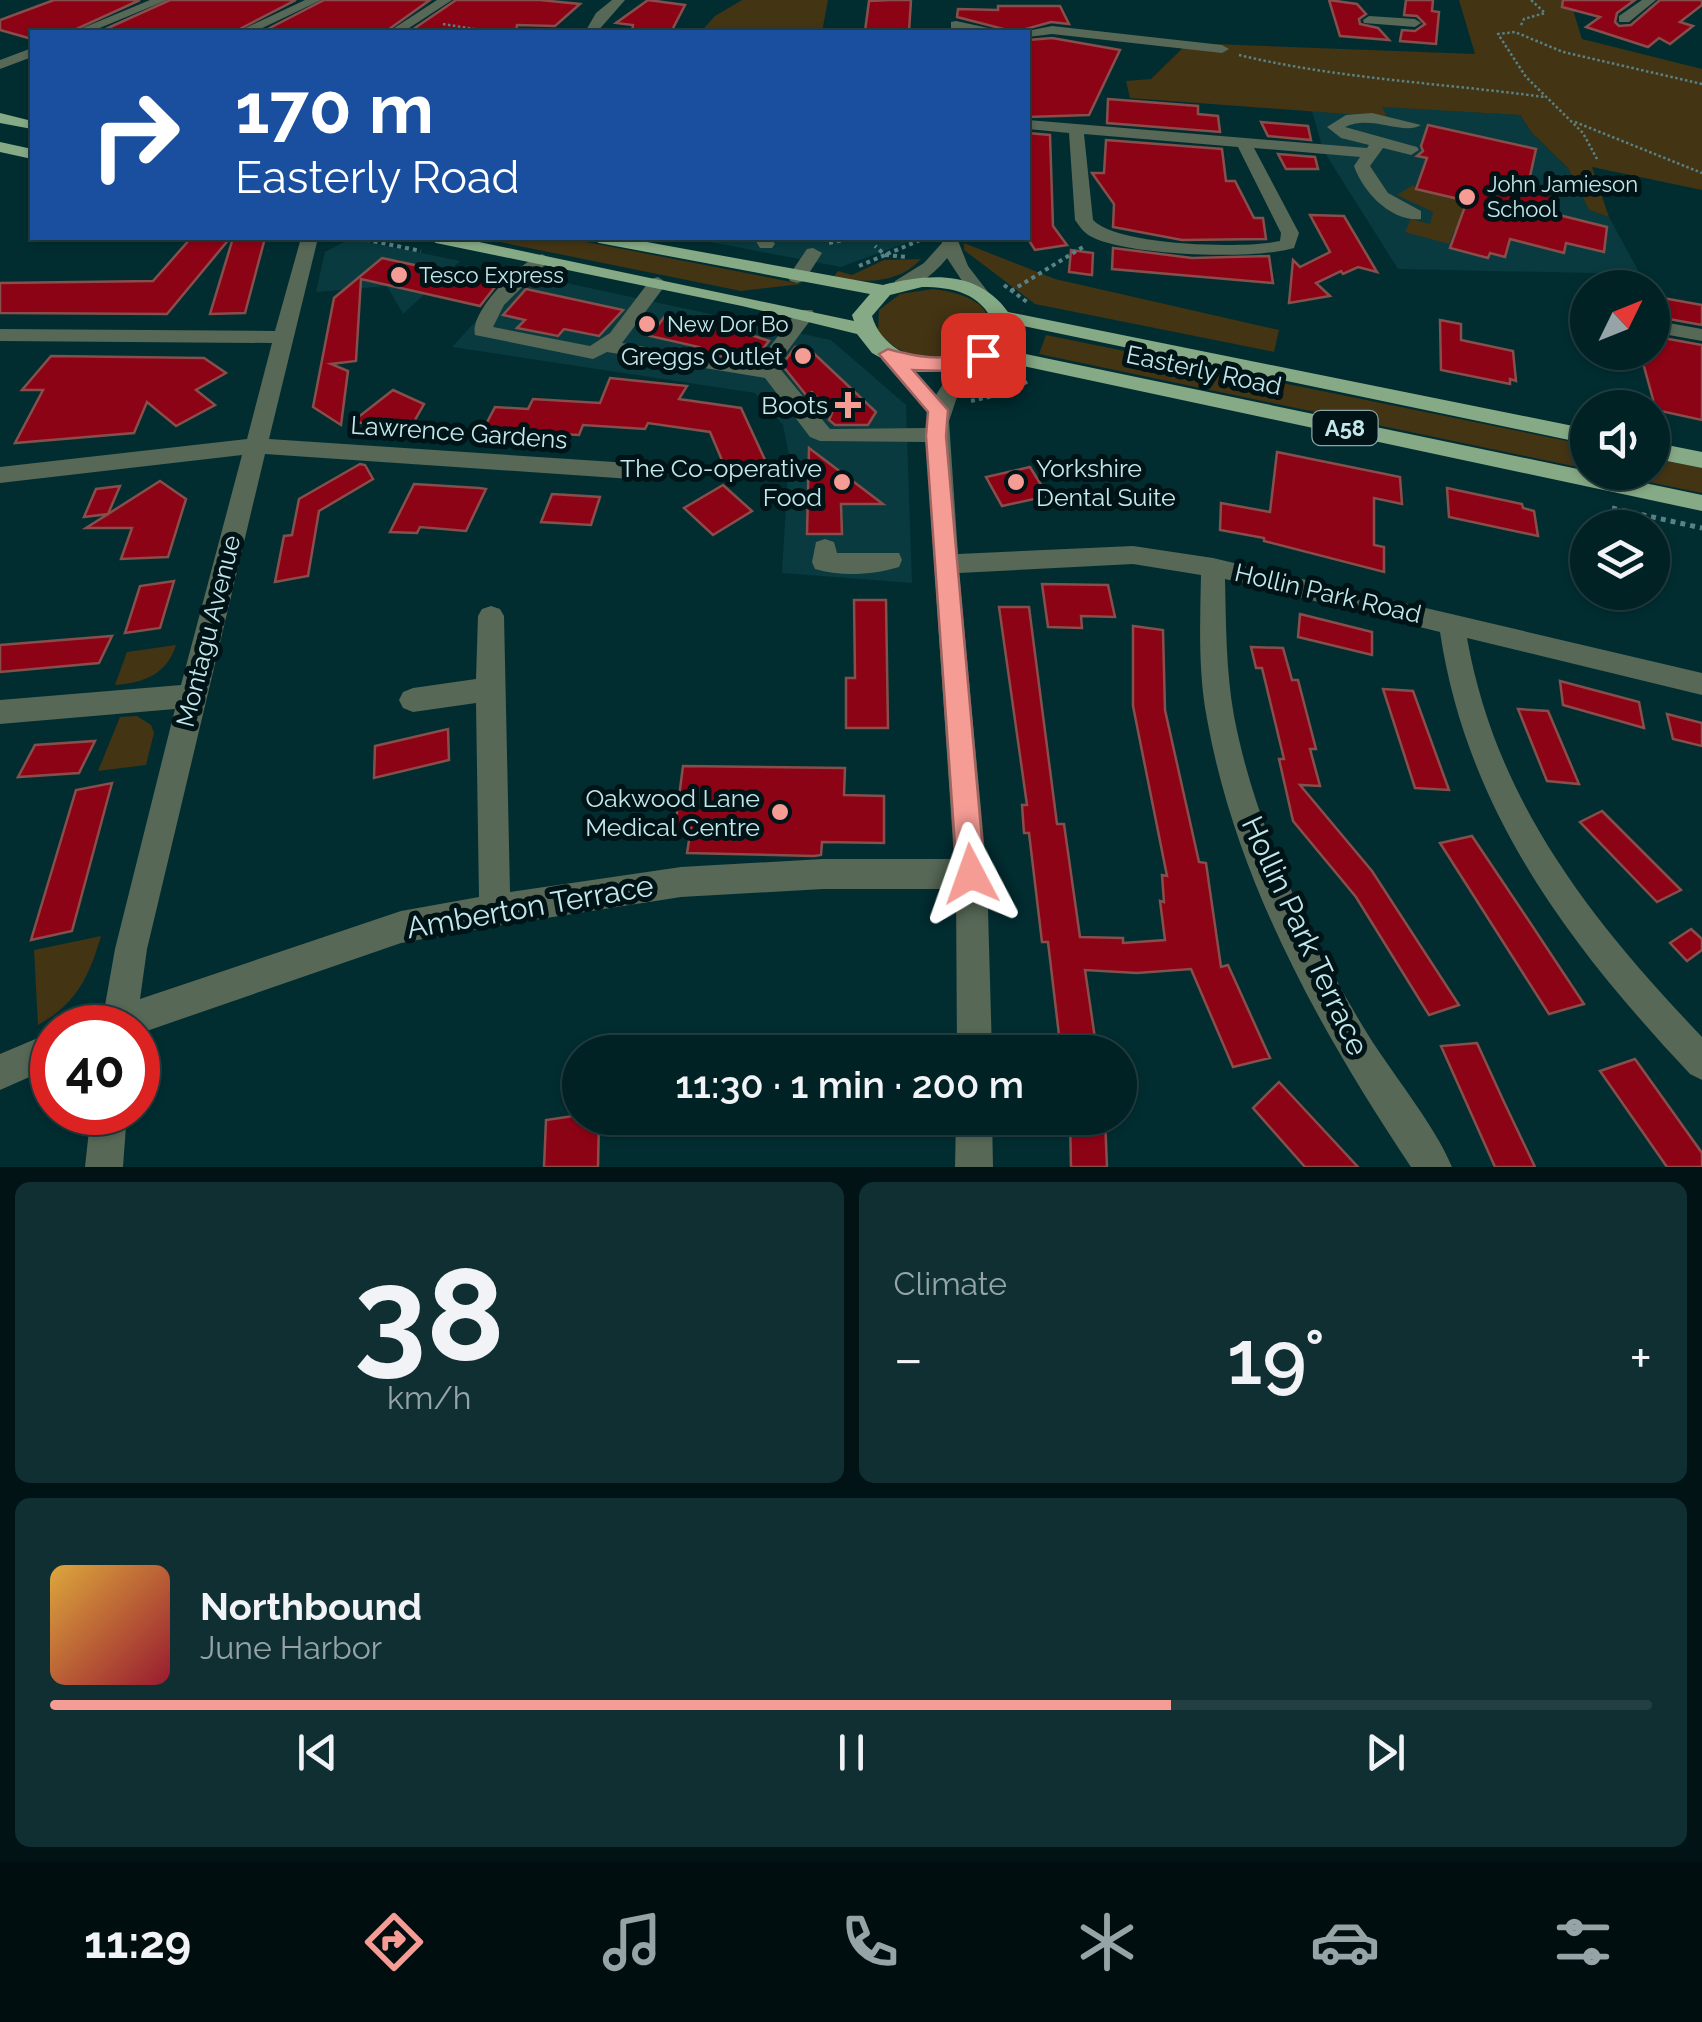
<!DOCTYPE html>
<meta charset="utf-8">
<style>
:root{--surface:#012225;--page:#0f2f32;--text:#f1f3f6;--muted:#96a4a7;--line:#233f42;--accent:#f59c95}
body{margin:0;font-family:Raleway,sans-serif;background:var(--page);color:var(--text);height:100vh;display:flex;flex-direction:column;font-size:38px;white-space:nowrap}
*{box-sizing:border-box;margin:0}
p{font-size:32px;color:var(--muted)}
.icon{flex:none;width:55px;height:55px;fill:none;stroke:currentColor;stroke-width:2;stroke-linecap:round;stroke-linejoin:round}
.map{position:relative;height:1167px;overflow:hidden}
.side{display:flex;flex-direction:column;gap:15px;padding:15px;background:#011314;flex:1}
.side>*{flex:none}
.guide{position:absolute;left:30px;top:30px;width:1000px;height:210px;border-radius:0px;box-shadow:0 2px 8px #0004,0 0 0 2px var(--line);background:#1a4fa0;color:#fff;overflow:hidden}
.needle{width:65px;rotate:47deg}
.controls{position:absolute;left:1570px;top:270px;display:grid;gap:20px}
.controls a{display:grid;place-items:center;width:100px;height:100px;border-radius:50%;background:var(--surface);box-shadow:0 2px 8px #0004,0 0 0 2px var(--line);font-size:50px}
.speed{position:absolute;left:30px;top:1005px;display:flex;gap:20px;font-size:50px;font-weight:700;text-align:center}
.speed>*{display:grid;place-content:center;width:130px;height:130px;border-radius:50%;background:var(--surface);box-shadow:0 2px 8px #0004,0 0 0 2px var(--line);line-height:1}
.speed .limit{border:15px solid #d22;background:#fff;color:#111}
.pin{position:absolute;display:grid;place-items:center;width:85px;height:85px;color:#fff;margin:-42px;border-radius:20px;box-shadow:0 5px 15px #0006}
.me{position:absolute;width:110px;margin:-55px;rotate:356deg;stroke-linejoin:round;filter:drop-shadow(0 0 8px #0008)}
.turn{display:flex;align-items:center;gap:35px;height:210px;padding:0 40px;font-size:45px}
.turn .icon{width:130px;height:130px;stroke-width:2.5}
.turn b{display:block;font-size:70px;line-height:85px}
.big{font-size:75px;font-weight:600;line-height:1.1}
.side .tile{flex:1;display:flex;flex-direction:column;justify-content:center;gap:15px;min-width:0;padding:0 35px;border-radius:15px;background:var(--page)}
.side .dial{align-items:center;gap:0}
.dial b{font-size:130px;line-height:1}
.song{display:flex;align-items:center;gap:30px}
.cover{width:120px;height:120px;border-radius:15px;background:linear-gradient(135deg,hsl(40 70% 55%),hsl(350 70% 35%))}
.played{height:10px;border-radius:5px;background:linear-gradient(90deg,var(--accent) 70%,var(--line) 70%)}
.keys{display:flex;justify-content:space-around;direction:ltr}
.heat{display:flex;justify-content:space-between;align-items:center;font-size:55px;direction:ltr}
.side .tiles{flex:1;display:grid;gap:15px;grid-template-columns:1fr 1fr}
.tile:last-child{grid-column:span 2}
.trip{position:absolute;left:562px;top:1035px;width:575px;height:100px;border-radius:50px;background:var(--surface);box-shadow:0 2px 8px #0004,0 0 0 2px var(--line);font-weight:600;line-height:100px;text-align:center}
.tabs{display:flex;height:160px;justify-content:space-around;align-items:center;background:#000e0f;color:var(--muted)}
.tabs .icon{width:70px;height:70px}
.tabs .active{color:var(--accent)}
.tabs b{font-size:45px;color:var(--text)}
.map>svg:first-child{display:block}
.built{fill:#083a3f}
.green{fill:#433414}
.building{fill:#8c0315;stroke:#874f4b;stroke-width:2.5}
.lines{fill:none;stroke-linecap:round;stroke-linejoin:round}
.path-far2{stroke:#598286;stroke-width:2.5;stroke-dasharray:2.5 2.5;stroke-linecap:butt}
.path-far1{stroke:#598286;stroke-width:4;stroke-dasharray:4 4;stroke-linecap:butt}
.path{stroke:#598286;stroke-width:5;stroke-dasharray:5 5;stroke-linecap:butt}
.minor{fill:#576857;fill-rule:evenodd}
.major{fill:#87aa86;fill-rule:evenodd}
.route{fill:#f59c95;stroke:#9f6561;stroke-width:2.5}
.poi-dot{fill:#f59c95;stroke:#001316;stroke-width:4}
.labels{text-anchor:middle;stroke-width:10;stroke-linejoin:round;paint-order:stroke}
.far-poi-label{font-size:22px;fill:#c3e7eb;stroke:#001316;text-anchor:start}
.shield{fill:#001316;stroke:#88a7ab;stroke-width:2.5}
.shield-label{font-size:22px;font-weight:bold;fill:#c3e7eb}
.poi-label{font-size:25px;fill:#c3e7eb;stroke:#001316;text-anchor:end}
.street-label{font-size:25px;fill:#c3e7eb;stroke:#001316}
.near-street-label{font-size:30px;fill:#c3e7eb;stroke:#001316}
</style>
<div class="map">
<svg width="1702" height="1167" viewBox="0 0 1702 1167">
<rect width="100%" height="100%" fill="#012d31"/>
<g class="built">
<path d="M1380,106L1520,115L1532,133L1568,168L1589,210L1609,217L1640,274L1398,269L1323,150L1312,111L1386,116Z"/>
<path d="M689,238H919L841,267Z"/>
<path d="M348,240H359L460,261L403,314L387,286L316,292L325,252Z"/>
<path d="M520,273L831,340L906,405L912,583L782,573L789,455L783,425L755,393L452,347Z"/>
</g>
<g class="green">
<path d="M742,0H828L822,32H707L704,28L715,16Z"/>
<path d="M1459,0H1570L1582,39L1702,69V190L1592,167L1609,217L1589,210L1568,168L1532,133L1520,115L1382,107L1387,117L1130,98L1126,81L1151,79L1188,43L1475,54Z"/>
<path d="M1413,185L1417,189L1494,208L1454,231L1449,244L1405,232L1411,219L1430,224L1433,212L1397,195Z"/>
<path d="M480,238H566L802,284L741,291Z"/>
<path d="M964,243L1055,279L1279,330L1274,352L1035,304L964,250Z"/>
<path d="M921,259C898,284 864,284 834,276L838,271L852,275L884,260Z"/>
<path d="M933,289C1059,305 937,405 878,331L879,310L900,294Z"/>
<path d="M1046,335L1587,445V469L1039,354Z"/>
<path d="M1002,365L1023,368C1013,398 974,397 948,396C963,380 979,367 1002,365Z"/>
<path d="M1653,458L1702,468V493L1605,473L1652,472Z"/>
<path d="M176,645C167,674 144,683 115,685L127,652Z"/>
<path d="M137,716L151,725L154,733L146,765L98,771L120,717Z"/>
<path d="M101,936C89,977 76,1004 38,1025L34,950Z"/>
</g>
<g class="building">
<path d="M54,0H140L70,32H32V39L0,30V20Z"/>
<path d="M170,0H296L234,32H99Z"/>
<path d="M324,0H430L385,32H262Z"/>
<path d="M456,0H540L580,4L555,26L517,25L516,32H409Z"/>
<path d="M648,0L685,5L671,32H632L633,25L616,23Z"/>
<path d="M890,0H911L909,32L865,31L869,1Z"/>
<path d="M1329,0L1357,4L1366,14L1359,19L1360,24L1378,28L1389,40L1340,36Z"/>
<path d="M1406,0H1433L1432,11L1439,12L1436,44L1400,41L1402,30L1415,31L1425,24L1417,16L1404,15Z"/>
<path d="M1563,0H1635L1617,13L1615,22L1619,26L1631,25L1660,0H1702V5L1680,22L1693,26L1670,44L1659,38L1648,47L1586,27L1600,17L1562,7Z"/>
<path d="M998,6H1060L1069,24L1051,22L1015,32L957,17L958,9L998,10Z"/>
<path d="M1052,38L1120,50L1089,115L1028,117V40Z"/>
<path d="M1108,99L1198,106V114L1218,116L1220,132L1107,123Z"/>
<path d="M1261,122L1308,126L1311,140L1268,136Z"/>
<path d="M1428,125L1536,149L1527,190L1558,197L1555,214L1607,227L1604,252L1566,243L1564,253L1510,239L1505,257L1490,253L1488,258L1450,248L1467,201L1416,189L1427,158L1417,156L1423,151L1421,146Z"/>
<path d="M1028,133L1050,135L1053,226L1067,245L1035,250L1028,239Z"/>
<path d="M1106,140L1222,149L1226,181H1235L1254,218H1263L1266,239L1182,240L1113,227L1114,204L1092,173H1104Z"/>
<path d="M1278,154L1315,157L1318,169H1286Z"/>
<path d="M1310,215L1344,216L1377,272L1358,267L1343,274L1341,271L1316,283L1330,296L1289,303L1293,260L1300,267L1330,252Z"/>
<path d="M191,238H230L167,314L0,313V283L153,281Z"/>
<path d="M233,238H265L245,313L210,314Z"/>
<path d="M1113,248L1192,258L1269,256L1273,283L1112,269Z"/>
<path d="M1071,250L1093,253L1092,275L1069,272Z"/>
<path d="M382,258L498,283L480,306L361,279L356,361L331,364L348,371L341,425L313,407L334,298Z"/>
<path d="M526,289L623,310L599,336L564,329L558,336L517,328L525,320L503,315Z"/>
<path d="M1652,296L1702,305V325L1652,316Z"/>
<path d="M665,316L748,334L769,341L753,362L696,352L699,347L650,336Z"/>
<path d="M1440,320L1461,324V340L1513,351L1516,381L1510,379V384L1441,370Z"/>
<path d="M1652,336L1702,345V420L1656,410L1640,352H1652Z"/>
<path d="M806,346L876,412L868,425H835L829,420L832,413L812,392L806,395L782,365L795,347Z"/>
<path d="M51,356L204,358L226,373L196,390L215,405L176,426L147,402L134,433L15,443L43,390H22Z"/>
<path d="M610,378L687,386L679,399L741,408L766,462L727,472L710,432L648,423L645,429L583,425L579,435L483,430L495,407L528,409L533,399L600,403Z"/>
<path d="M393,390L424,404L411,427L352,422Z"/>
<path d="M809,448L883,504H841L842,534H807Z"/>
<path d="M1277,452L1400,477L1402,504L1374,498V545L1384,547V572L1264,541V538L1220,530L1221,503L1270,512Z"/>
<path d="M360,464L365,465L373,479L319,511L308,576L275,582L284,536L292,535L299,499Z"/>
<path d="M1030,467L1048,496L1002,506L986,477Z"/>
<path d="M160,481L186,499L168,557L121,559L132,528H86Z"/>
<path d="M414,484L479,488L486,489L466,531L420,527L417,533L390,532Z"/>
<path d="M723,485L752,511L713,535L684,508Z"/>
<path d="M120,486L108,514L84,517L96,489Z"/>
<path d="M1447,488L1522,504L1523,508L1534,511L1538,536L1449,517Z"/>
<path d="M552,494L600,497L591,525L541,522Z"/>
<path d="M174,581L160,628L125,633L140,586Z"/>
<path d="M1042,584L1108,585L1115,617L1081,616L1082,628L1048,627Z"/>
<path d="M854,600H886L888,728H846V678H855Z"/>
<path d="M999,607H1029L1057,824H1064L1080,937L1123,938V943L1165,940L1160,901L1164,902L1162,875L1167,876L1133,706V626L1163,630L1165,710L1199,862L1206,863L1221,967L1228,965L1270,1058L1233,1067L1191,969L1137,973L1085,970L1097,1052H1061L1048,942H1042L1029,833H1024L1022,805H1027Z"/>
<path d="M1300,614L1372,632V655L1298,637Z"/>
<path d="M112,636L99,663L0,672V645Z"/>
<path d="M1251,647L1283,648L1292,680H1298L1316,749H1310L1320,786L1300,785L1372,871L1459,1005L1429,1015L1356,897L1293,821L1279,759H1284L1262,668H1256Z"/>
<path d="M1560,681L1639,702L1644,728L1563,705Z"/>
<path d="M1383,689L1413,691L1449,790L1415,788Z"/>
<path d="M1518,709L1548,711L1579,784L1547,781Z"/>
<path d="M1667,714L1702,723V746L1673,739Z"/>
<path d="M448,729L449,760L374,778L375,746Z"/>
<path d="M95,741L79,773L18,777L35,745Z"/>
<path d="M683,766L845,768L844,795L884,796V843L822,842L821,855L814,856L687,853L691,828H675Z"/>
<path d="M112,783L72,931L31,940L76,790Z"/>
<path d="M1602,811L1681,890L1657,902L1580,822Z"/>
<path d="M1472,836L1525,915L1584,1004L1549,1014L1440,843Z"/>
<path d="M1691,929L1702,939V950L1687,961L1670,943Z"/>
<path d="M1477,1043L1504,1102L1535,1167H1495L1441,1046Z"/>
<path d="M1635,1059L1702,1153V1167H1667L1600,1071Z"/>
<path d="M1279,1082L1319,1125L1358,1167H1305L1253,1108Z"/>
<path d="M580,1115L599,1118L598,1167H544L546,1120Z"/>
<path d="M1070,1118H1105L1107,1167H1071Z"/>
</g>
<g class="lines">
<g class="path-far2">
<path d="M443,24L493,32L576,30"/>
<path d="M1521,25L1524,19L1545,13L1531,0"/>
<path d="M1239,55C1339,79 1442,83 1544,97"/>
<path d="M1575,122L1702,173"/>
<path d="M1597,159L1583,133L1526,77L1498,34L1515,32L1563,52L1702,84"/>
</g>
<g class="path-far1">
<path d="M358,238L421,251"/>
<path d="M829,243L852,238"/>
<path d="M887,254L925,238"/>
<path d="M885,255L907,257"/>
<path d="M859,266L885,255L875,246"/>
<path d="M1004,285L1027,302"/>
<path d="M1011,291L1083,247"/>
<path d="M971,401L1007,393L1030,380"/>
</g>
<path class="path" d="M1612,508L1702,528"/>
<g class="minor">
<path d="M150,0H167L90,32H73Z"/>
<path d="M305,0H321L254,32H237Z"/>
<path d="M437,0H452L403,32H388Z"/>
<path d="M612,0H625L597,32H585L596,13Z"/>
<path d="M1642,0H1656L1629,22H1619V16Z"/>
<path d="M1369,16L1415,19L1421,23L1415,27L1364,23L1363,20Z"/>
<path d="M956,21L1007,32L951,28V22Z"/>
<path d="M1052,26L1222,45L1229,49L1222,53L1052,34L1028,37V32H1022Z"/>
<path d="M32,48V57L0,69V60Z"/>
<path d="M1372,113L1421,125C1403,136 1371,114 1345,127L1417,147L1419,150L1411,155L1383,148L1370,166L1388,193L1421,211V219C1391,222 1363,192 1354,166L1360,157L1254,148L1299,233L1294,248C1255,260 1129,256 1092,237C1084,233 1080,227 1075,220L1069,133L1028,129V120L1367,148L1369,145L1341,138L1327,127L1346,115ZM1084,134L1238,147L1281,233L1280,241C1243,249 1118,246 1093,220Z"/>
<path d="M301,238H318L269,439L660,465L671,473L660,481L265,454L147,949L140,999L401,911L479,897L476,703L413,712L403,708L399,700L403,692L413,688L476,679L478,616L482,609L491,606L500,609L504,616L510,892L681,867L823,859H954L926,442L820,441L810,437L765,378L607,352L593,359L475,335C469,311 520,262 542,254L551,259L504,305L493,327L590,346L610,333L651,279L658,277L667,283L622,343L755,366L798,310H812L815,314L777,365L830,429L926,428L929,414L881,359V351H895L936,395L948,376L976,351H990V359L959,391L949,421L958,554L1133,546L1213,558L1702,673V695L1467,638C1496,801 1590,919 1702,1037V1080L1690,1074C1569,945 1467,811 1440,632L1225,579C1226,625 1226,671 1234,716C1255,826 1306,930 1362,1025C1388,1069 1434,1123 1452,1167H1411C1321,1032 1236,881 1207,719C1198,672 1200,623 1201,575L1133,564L959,573L987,874L992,1052H957L956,889H823L681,897L495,926L401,943L138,1034V1028H87L92,1016L104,1011L115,949L175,709L0,724V700L181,685L242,455L0,483V467L247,439L272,343L0,341V329L275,331Z"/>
<path d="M754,238H771L775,244L772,248H760Z"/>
<path d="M941,238H957L968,266L988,292L986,296H972L947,258C935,273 915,291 895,289V281L924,263L942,243Z"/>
<path d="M813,248L822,253L804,281L797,283L790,281L788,277L807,249Z"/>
<path d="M1652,320L1702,329V341L1652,332Z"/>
<path d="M825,539L834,542L837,553H899L902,560L899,567C873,575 841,577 815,569L812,562L816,542Z"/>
<path d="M52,1032V1067L0,1090V1054Z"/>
<path d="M91,1112H127L123,1167H85Z"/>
<path d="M956,1118H992L993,1167H955Z"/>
</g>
<g class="major">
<path d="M0,113L32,121V129L0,123Z"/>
<path d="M0,142L32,149V159L0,152Z"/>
<path d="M427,238H460L854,321L852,315L870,294L599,243L590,238H625L883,285C928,274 977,269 1008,312L1588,429V444L1014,324L1002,349L1702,495V511L990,359L961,371L918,372L890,363L872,353L857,334L742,306L436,243ZM922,287C953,287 981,293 994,324C977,381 887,369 872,316L890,295Z"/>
<path d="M1652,442L1702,452V468L1652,458Z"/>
</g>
</g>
<path class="route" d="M888,349C928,360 942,360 983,350L992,355L948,371L913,370L948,410L946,436L985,874L981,884L971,888L961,884L957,874L926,436L928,412L879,354Z"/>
<g class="poi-dot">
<circle cx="1467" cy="197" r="10"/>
<circle cx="399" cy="275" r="10"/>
<circle cx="647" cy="324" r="10"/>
<circle cx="803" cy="356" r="10"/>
<path d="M843 390h10v10h10v10h-10v10h-10v-10h-10v-10h10z"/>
<circle cx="842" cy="482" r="10"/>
<circle cx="1016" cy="482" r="10"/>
<circle cx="780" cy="812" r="10"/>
</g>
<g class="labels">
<g class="far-poi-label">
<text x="1487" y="192">John Jamieson<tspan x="1487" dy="25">School</tspan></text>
<text x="419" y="283">Tesco Express</text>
<text x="667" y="332">New Dor Bo</text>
</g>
<rect class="shield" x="1312.5" y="411" width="65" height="34" rx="8"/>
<g class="shield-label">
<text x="1345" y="436">A58</text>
</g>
<g class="poi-label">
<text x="783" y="365">Greggs Outlet</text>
<text x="828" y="414">Boots</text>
<text x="822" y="477">The Co-operative<tspan x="822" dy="29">Food</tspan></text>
<text x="1036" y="477" text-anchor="start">Yorkshire<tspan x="1036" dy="29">Dental Suite</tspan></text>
<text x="760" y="807">Oakwood Lane<tspan x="760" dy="29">Medical Centre</tspan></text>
</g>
<g class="street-label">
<text transform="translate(1204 370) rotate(12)" y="9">Easterly Road</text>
<text transform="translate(459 432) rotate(4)" y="9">Lawrence Gardens</text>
<text transform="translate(1328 593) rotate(13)" y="9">Hollin Park Road</text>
<text transform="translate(208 631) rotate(-76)" y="9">Montagu Avenue</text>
</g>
<g class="near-street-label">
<text transform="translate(530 907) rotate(-10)" y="10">Amberton Terrace</text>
<text transform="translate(1305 936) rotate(65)" y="10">Hollin Park Terrace</text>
</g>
</g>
</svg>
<div class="controls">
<a><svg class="needle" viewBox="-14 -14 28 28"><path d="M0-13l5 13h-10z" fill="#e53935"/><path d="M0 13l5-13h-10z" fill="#96a4a7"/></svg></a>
<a><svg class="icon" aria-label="sound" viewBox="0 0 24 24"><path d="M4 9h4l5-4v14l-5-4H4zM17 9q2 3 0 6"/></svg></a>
<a><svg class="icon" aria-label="layers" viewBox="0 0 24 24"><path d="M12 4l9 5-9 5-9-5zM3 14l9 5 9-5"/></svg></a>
</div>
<div class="speed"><div class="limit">40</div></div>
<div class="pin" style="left:983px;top:355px;background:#d93025"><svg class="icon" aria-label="arrive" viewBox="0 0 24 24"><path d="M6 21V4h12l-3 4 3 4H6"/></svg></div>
<svg class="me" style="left:971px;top:874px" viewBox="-20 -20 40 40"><path d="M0-17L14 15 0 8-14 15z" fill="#f59c95" stroke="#fff" stroke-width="4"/></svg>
<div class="trip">11:30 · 1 min · 200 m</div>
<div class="guide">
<div class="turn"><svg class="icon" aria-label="right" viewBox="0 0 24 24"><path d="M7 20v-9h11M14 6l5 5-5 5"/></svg><div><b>170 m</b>Easterly Road</div></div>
</div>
</div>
<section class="side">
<div class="tiles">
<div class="tile dial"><b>38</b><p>km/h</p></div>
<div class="tile"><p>Climate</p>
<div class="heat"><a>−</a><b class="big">19°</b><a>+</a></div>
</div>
<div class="tile">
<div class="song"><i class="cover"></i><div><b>Northbound</b><p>June Harbor</p></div></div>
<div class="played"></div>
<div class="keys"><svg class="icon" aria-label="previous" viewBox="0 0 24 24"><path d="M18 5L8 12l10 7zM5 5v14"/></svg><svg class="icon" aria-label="pause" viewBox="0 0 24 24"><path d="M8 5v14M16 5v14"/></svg><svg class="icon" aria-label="next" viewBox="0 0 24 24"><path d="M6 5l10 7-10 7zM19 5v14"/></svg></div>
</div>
</div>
</section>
<nav class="tabs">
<b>11:29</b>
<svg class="icon active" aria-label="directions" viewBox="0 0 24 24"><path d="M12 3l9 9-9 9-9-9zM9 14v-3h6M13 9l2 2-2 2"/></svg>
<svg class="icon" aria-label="music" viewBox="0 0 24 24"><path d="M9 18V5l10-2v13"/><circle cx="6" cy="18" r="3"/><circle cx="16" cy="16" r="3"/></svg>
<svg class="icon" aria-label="phone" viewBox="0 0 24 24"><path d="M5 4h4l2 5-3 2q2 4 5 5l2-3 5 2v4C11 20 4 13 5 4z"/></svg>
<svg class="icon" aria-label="climate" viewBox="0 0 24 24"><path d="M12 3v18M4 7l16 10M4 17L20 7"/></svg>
<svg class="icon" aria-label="car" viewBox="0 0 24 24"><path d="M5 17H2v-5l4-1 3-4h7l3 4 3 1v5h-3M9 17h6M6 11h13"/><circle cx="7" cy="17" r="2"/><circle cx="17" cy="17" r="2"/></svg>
<svg class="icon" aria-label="filters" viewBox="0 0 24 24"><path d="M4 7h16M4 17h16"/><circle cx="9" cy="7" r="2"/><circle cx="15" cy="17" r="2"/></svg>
</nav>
